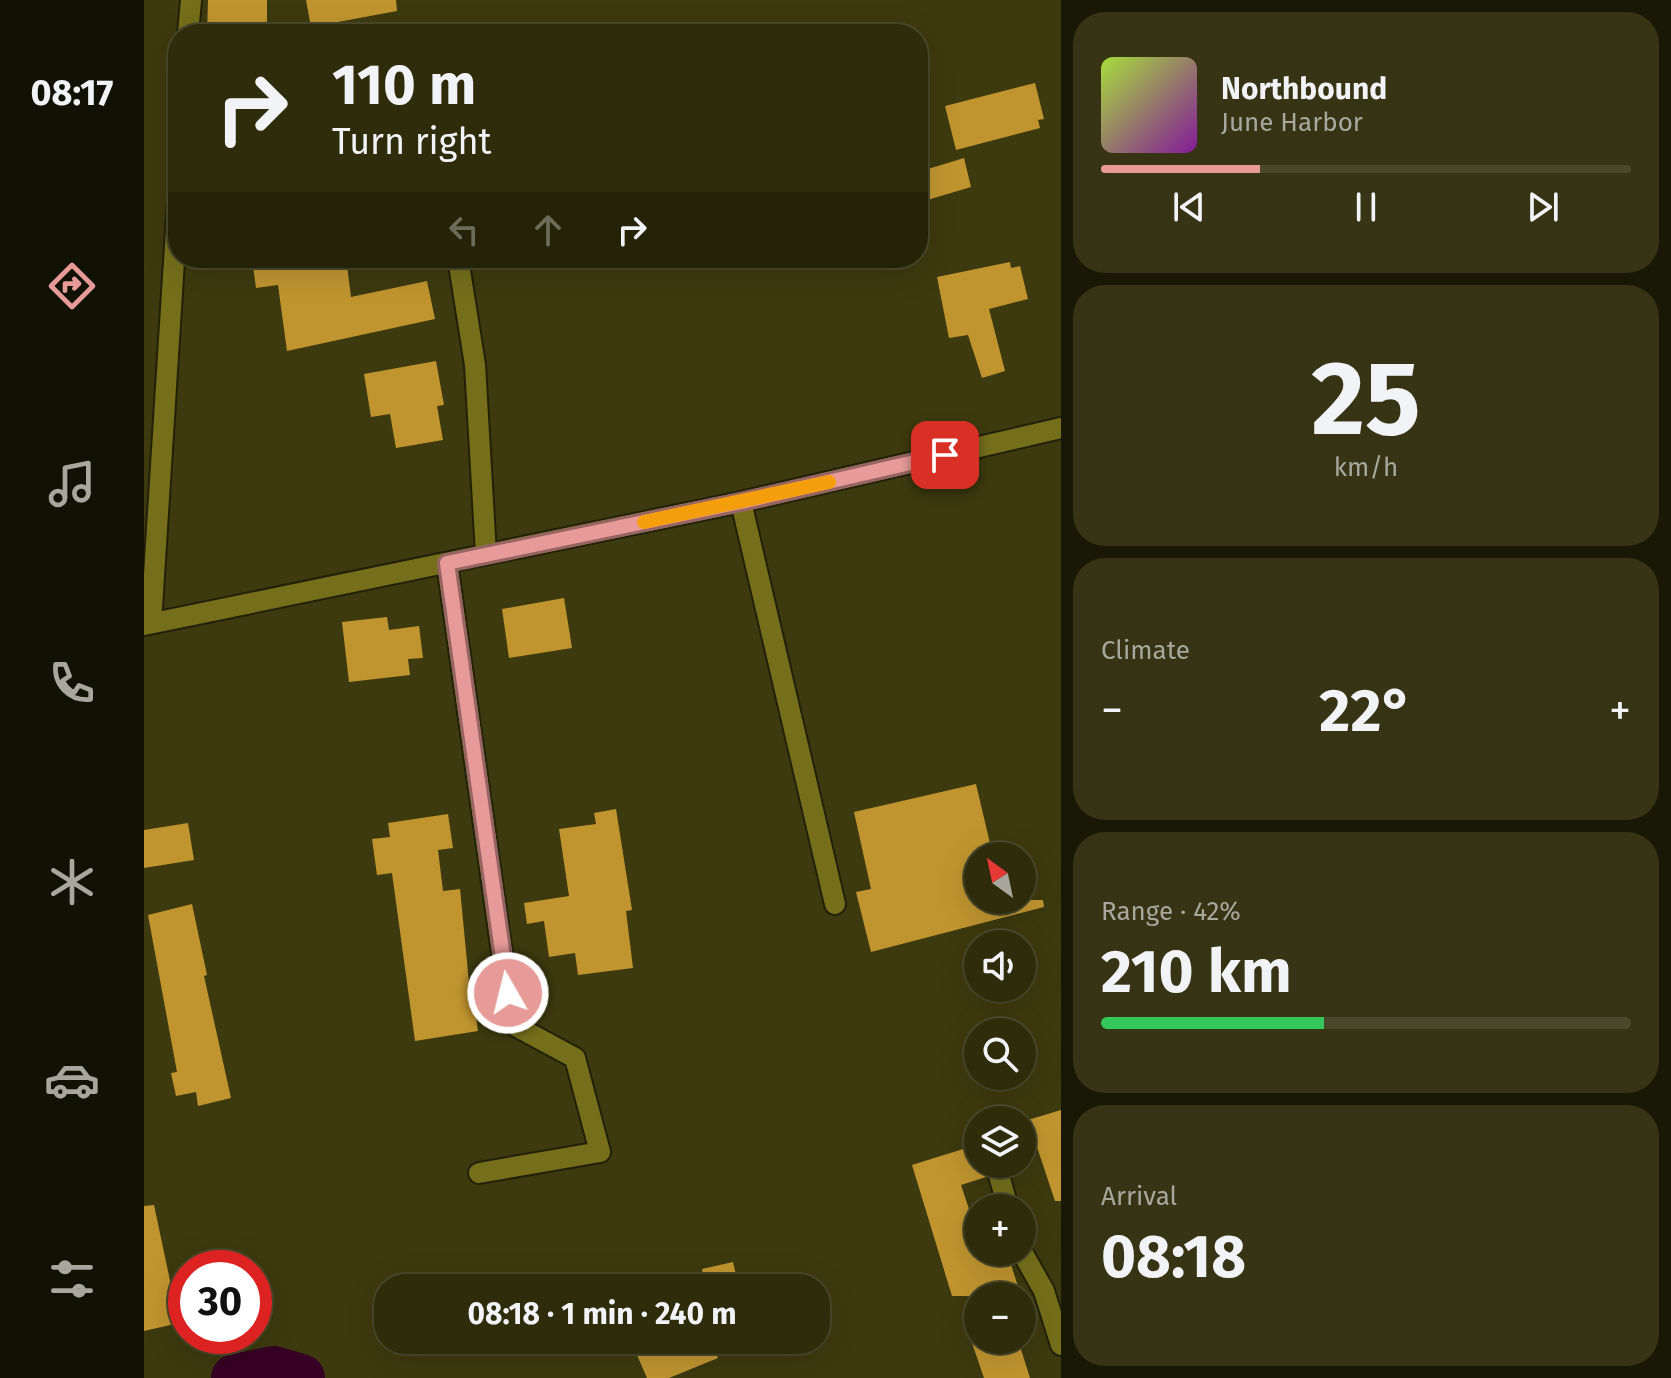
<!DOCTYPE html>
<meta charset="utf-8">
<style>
:root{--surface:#2e2c0b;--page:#363414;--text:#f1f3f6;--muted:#a7a79d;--line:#49482c;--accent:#e69b98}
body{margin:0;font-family:"Fira Sans",sans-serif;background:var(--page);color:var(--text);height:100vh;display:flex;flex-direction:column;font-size:30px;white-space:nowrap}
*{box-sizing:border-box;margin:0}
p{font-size:26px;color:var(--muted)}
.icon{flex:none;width:44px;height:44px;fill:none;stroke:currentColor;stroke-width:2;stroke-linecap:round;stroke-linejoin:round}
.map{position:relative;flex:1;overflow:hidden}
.side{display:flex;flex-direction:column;gap:12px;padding:12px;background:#191806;width:610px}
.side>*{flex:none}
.banner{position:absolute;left:24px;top:24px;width:760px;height:244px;border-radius:32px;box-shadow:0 8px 32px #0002,0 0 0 2px var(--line);background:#2e2c0b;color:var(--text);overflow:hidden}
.needle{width:52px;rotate:327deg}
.controls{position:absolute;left:820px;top:842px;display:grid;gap:16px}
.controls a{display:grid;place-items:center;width:72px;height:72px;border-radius:50%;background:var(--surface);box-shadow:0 8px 32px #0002,0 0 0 2px var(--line);font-size:40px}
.speed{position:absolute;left:24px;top:1250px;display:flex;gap:16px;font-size:40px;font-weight:700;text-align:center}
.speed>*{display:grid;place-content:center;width:104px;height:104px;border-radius:50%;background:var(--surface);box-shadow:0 8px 32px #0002,0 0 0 2px var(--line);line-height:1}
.speed .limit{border:12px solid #d22;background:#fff;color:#111}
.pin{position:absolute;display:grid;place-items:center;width:68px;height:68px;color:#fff;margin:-34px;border-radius:16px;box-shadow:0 4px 12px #0006}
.me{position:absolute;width:88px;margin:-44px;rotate:352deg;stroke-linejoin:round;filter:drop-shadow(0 0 6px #0008)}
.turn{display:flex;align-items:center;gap:28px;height:168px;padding:0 32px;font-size:36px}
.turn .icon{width:104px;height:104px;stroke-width:2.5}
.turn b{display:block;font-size:56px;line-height:68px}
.lanes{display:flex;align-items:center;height:76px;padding:0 32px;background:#0003;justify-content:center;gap:40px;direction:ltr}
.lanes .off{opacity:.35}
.big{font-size:60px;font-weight:700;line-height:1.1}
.side .tile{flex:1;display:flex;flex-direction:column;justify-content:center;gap:12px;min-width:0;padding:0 28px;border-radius:32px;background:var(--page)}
.side .dial{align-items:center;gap:0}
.dial b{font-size:104px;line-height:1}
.song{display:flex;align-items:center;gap:24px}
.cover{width:96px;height:96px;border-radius:12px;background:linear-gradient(135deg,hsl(80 70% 55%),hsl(290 70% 35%))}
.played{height:8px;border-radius:4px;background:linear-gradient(90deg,var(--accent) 30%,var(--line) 30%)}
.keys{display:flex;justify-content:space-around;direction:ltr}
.heat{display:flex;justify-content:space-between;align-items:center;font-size:44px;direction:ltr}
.charge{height:12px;border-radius:6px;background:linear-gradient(90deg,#34c759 42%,var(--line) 0)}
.trip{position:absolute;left:230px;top:1274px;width:456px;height:80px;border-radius:32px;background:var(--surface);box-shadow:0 8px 32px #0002,0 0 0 2px var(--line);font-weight:700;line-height:80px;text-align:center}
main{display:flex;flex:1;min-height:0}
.menu{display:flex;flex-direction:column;width:144px;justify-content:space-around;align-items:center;background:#121204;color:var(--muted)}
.menu .icon{width:56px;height:56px}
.menu .current{color:var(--accent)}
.menu b{font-size:36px;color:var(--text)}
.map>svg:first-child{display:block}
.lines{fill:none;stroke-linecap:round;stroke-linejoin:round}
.river{stroke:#370125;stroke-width:48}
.building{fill:#c09530}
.minor-casing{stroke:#232108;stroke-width:24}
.tertiary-casing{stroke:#232108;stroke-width:24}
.minor{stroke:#756f1b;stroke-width:20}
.tertiary{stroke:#756f1b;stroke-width:20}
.route-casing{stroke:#966563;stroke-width:20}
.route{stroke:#e69b98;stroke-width:14}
.slow{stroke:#f59e0b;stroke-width:14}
</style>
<main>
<nav class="menu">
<b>08:17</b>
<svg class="icon current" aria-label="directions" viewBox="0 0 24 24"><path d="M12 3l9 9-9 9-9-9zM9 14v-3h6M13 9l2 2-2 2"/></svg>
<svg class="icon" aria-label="music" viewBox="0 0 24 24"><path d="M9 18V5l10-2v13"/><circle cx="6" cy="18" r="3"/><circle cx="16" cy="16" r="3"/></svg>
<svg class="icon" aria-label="phone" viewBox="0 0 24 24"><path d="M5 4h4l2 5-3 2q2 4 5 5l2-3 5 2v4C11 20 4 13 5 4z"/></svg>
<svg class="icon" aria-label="climate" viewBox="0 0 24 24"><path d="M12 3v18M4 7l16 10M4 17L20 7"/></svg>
<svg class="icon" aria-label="car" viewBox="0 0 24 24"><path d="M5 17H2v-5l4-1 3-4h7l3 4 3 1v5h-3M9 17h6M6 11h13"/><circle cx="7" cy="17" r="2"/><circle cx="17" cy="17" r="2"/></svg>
<svg class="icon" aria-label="filters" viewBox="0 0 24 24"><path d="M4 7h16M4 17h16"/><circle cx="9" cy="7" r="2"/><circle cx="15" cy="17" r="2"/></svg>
</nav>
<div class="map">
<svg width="917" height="1378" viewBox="0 0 917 1378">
<rect width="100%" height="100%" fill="#3d3a0f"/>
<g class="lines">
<path class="river" d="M91,1378L130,1370L157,1378"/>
</g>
<g class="building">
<path d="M64,0H123V34H63Z"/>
<path d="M162,0H252L253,11L167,27Z"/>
<path d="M891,83L900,119L894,120L896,128L812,150L801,106Z"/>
<path d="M820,158L827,187L780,201L774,172Z"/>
<path d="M108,258H202L207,297L283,281L291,319L143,351L134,285L112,288Z"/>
<path d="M866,262L867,268L876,266L884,299L845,309L861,371L838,378L824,335L805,338L793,277Z"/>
<path d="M292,361L300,405L293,406L299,440L252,448L246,414L227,417L220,374Z"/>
<path d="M420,598L428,648L365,658L358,609Z"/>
<path d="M243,617L245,630L275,626L279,658L264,659L266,675L205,682L198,622Z"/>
<path d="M832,784L849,856H834V900H899L900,907L727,952L712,892L727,889L710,812Z"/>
<path d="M472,809L488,910L482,911L489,968L434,975L431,953L405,957L400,921L383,924L380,903L425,896L415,829L452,824L450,813Z"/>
<path d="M304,814L309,848L294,850L299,891L316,889L327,1003H330L334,1031L271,1041L248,873L233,875L228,839L246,837L244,823Z"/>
<path d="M44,823L50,860L0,868V830Z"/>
<path d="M48,904L63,975L60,976L87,1098L54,1106L52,1092L32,1096L27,1073L33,1072L4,915Z"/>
<path d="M917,1110V1201H911L884,1120Z"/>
<path d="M832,1145L834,1164H838L842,1177L817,1185L834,1236V1252H863L877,1296H808L768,1165Z"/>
<path d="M10,1205L35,1323L0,1331V1206Z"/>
<path d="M589,1262L595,1288H562L558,1269Z"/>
<path d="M509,1340H567L574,1358L525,1378H503L490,1348Z"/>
<path d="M827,1340H874L886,1378H840Z"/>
</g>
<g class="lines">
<g class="minor-casing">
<g id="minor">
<path d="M44,34L47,0"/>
<path d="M314,258L331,365L342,554"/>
<path d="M597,502L691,904"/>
<path d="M303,563L368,1024L431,1058L456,1152L335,1173"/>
<path d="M7,623L34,198"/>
<path d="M852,1164L864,1208"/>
<path d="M878,1252L900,1291L917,1345"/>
</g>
</g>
<g class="tertiary-casing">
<path id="tertiary" d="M0,625L597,502L917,428"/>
</g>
<use href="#minor" class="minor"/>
<use href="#tertiary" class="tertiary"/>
</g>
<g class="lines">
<g class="route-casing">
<path id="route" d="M364,993L303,563L597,502L801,455"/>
</g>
<use href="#route" class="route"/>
<path class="slow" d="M500,522L685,482"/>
</g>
</svg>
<div class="controls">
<a><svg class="needle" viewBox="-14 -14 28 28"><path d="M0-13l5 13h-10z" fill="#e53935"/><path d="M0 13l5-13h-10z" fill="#a7a79d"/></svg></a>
<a><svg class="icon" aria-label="sound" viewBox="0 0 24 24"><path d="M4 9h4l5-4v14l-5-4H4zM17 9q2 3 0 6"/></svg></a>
<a><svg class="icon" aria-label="search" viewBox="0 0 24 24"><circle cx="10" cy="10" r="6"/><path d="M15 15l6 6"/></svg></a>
<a><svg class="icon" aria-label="layers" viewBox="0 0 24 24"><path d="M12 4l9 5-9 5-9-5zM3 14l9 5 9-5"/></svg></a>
<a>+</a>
<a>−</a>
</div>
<div class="speed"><div class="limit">30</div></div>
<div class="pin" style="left:801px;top:455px;background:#d93025"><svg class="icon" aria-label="arrive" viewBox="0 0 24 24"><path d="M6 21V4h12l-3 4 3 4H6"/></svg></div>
<svg class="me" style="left:364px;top:993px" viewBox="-20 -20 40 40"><circle r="17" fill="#e69b98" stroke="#fff" stroke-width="3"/><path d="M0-11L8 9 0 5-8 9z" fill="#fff"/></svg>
<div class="trip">08:18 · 1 min · 240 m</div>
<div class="banner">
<div class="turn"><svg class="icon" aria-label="right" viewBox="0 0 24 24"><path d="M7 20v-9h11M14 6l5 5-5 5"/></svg><div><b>110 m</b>Turn right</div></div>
<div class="lanes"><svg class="icon off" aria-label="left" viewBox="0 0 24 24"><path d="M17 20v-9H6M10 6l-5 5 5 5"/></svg><svg class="icon off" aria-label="ahead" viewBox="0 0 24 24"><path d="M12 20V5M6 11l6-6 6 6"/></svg><svg class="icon" aria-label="right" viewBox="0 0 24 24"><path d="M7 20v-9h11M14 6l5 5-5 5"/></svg></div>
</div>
</div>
<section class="side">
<div class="tile">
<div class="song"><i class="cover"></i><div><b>Northbound</b><p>June Harbor</p></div></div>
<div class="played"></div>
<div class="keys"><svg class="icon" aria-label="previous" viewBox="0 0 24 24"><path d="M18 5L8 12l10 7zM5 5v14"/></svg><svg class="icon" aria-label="pause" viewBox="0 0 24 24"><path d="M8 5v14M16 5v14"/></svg><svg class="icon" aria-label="next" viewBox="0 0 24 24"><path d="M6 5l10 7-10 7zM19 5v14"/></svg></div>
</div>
<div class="tile dial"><b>25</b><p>km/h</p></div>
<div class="tile"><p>Climate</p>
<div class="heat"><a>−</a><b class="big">22°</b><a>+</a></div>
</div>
<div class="tile"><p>Range · 42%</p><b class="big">210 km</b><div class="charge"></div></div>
<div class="tile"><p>Arrival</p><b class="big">08:18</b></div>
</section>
</main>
